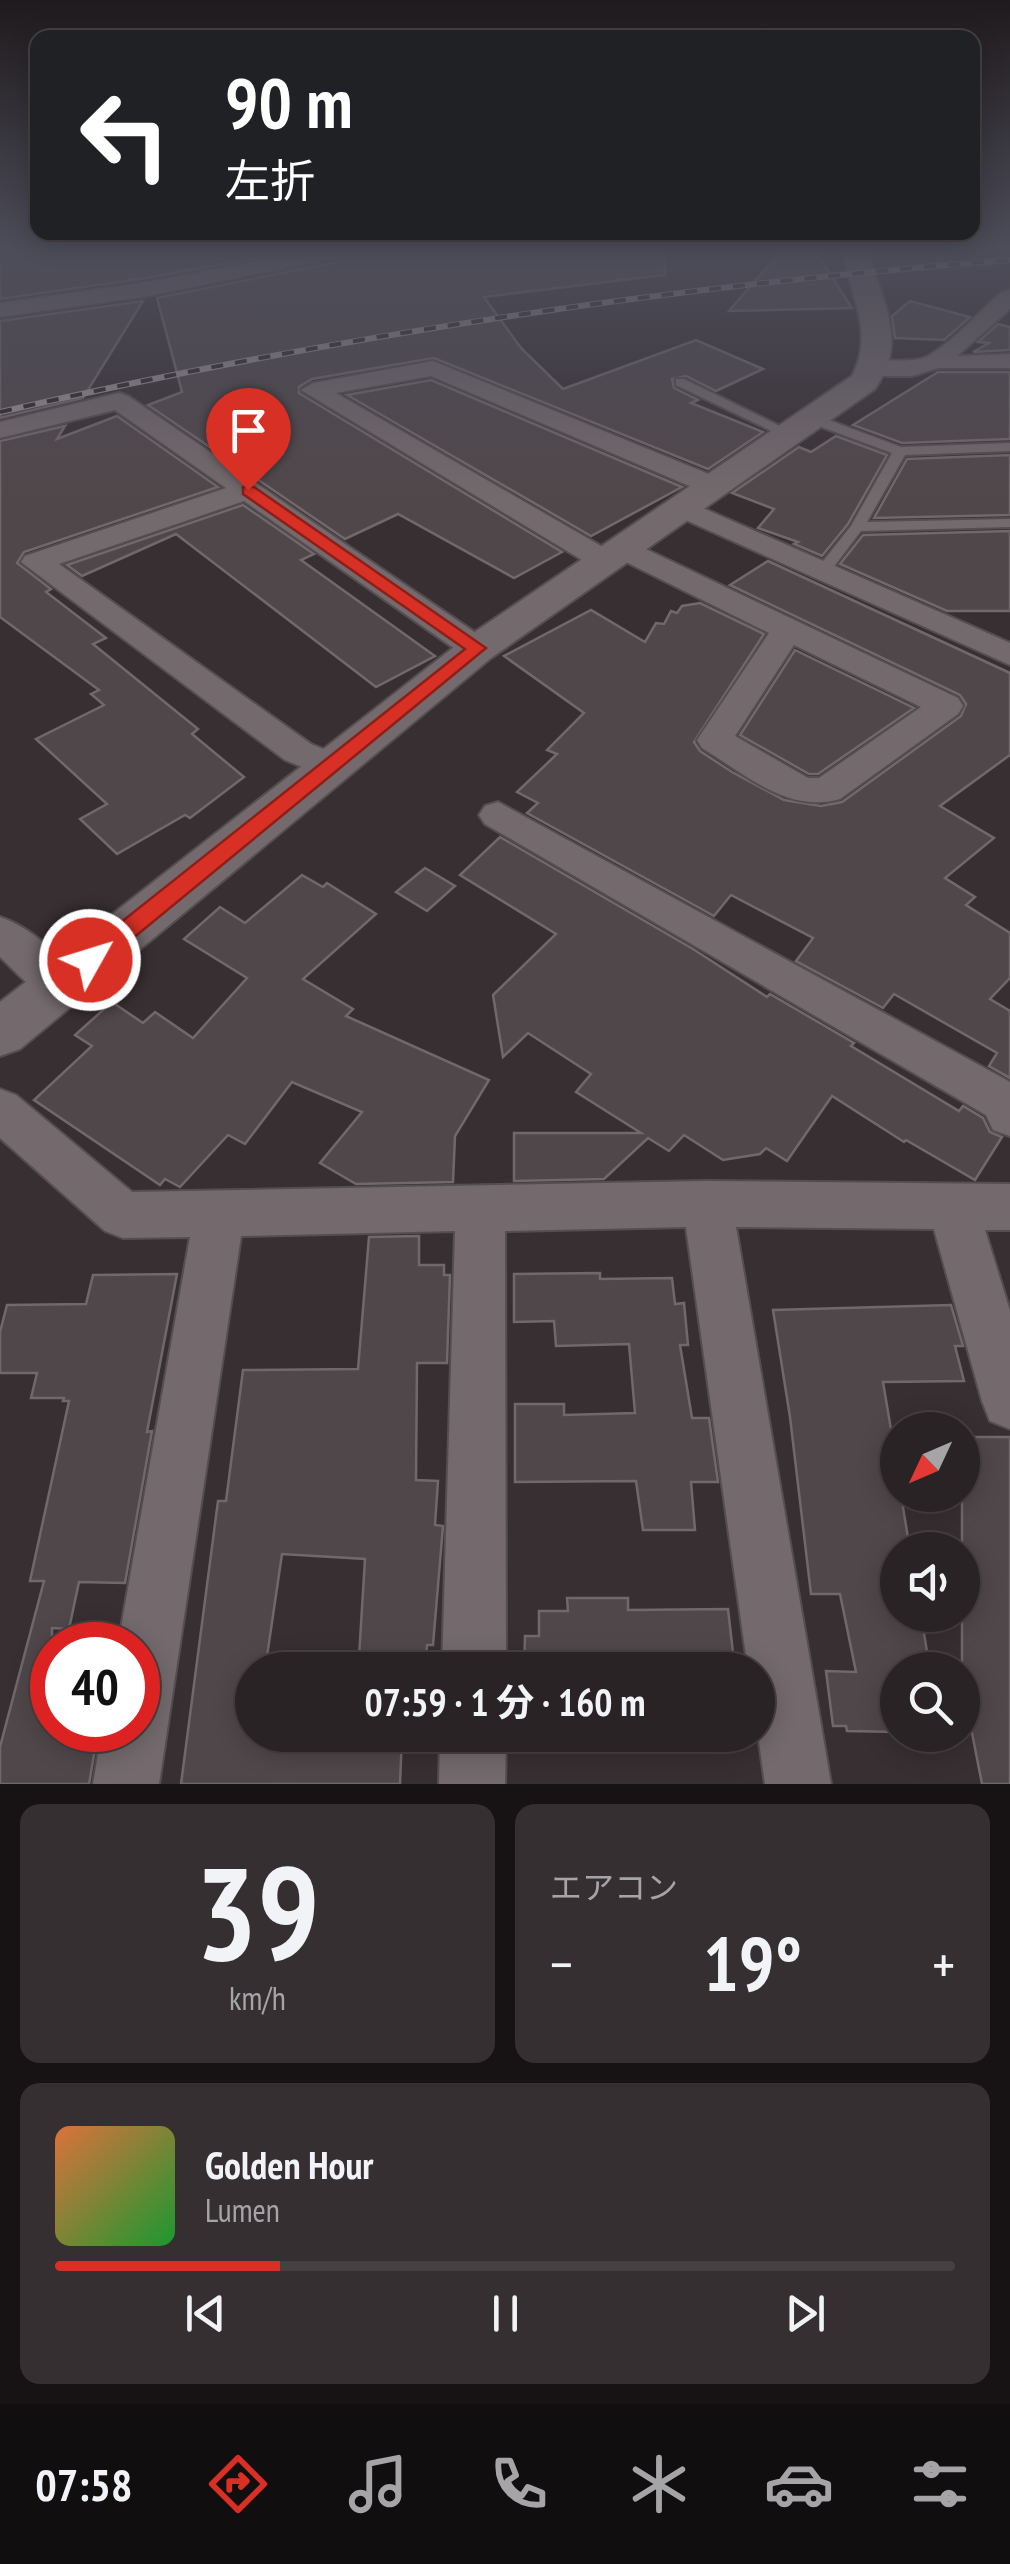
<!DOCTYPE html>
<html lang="ja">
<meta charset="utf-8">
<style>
:root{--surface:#2a2326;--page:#362f32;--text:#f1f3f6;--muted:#a5a4a7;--line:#464043;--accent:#d93025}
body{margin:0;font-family:"PT Sans Narrow","Noto Sans JP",sans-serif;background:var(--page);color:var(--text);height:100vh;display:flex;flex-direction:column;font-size:38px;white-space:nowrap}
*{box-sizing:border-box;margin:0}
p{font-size:32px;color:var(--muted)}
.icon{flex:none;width:55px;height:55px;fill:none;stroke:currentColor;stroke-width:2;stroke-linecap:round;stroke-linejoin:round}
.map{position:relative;height:1784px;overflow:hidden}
.side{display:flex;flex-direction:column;gap:20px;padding:20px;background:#171315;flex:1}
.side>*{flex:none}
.hud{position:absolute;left:30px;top:30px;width:950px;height:210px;border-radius:20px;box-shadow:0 5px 25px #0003,0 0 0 2px var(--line);background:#202124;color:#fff;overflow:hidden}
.needle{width:65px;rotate:226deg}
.controls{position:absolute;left:880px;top:1412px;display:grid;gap:20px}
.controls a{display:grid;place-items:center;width:100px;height:100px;border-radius:50%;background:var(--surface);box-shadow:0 5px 25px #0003,0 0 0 2px var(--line);font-size:50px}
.speed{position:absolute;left:30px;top:1622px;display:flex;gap:20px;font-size:50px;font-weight:700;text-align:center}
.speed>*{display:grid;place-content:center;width:130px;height:130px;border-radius:50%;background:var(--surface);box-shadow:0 5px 25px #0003,0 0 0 2px var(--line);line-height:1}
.speed .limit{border:15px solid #d22;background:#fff;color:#111}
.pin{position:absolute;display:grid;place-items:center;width:85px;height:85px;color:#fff;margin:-102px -42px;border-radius:50% 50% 50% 0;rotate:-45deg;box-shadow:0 0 10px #0007}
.pin .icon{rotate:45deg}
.me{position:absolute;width:110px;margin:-55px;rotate:51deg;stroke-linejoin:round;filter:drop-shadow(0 0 8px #0008)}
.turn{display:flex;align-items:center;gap:35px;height:210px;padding:0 30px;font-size:45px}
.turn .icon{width:130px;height:130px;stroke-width:2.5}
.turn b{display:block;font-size:70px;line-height:85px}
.big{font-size:75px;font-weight:700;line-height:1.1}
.side .widget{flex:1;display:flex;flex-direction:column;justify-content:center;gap:15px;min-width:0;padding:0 35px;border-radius:20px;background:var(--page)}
.side .dial{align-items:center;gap:0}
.dial b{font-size:130px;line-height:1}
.song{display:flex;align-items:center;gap:30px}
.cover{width:120px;height:120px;border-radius:15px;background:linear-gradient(135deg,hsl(20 70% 55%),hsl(130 70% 35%))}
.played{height:10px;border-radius:5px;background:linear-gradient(90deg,var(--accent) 25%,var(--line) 25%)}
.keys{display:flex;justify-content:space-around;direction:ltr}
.heat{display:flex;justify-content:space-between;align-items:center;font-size:55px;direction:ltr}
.side .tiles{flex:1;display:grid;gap:20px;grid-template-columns:1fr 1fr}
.widget:last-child{grid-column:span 2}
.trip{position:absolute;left:235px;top:1652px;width:540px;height:100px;border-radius:50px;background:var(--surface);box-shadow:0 5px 25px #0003,0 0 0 2px var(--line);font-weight:700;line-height:100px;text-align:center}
.dock{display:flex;height:160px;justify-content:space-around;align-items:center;background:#110e0f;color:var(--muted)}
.dock .icon{width:70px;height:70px}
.dock .on{color:var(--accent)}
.dock b{font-size:45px;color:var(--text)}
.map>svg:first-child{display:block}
.building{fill:#50474a;stroke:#72686b;stroke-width:2.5}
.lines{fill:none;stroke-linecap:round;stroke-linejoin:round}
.service-casing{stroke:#554e51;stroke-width:4}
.minor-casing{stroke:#554e51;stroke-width:4}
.tertiary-casing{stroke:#554e51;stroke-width:4}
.service{fill:#746a6d;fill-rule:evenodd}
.minor{fill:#746a6d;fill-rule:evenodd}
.tertiary{fill:#746a6d;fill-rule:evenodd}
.rail-casing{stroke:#999294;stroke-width:6}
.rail{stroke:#2e2528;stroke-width:4;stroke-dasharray:12;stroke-linecap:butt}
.route{fill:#d93025;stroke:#8d1f18;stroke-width:2.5}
</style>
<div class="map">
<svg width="1010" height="1784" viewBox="0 0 1010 1784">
<rect width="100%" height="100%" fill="#382f32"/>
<g class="building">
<path d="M0,252H288L141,279L0,299Z"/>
<path d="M349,252H664L665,275L484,297L521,348L563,389L696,340L763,369L716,391L686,376L672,379L674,388L698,400L691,403L763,432L708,469L434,358L312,379L299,387V393L562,552L514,578L398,514L345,539L148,405L182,392L157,298L337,262Z"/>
<path d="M780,252H816L852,308L729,311Z"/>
<path d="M143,301L83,398L0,418V321Z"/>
<path d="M910,301L970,317L944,340L895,338L892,316Z"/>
<path d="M998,324L1010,327V350L973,352L989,343L978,342Z"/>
<path d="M938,372H1010V439L902,443L853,425Z"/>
<path d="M431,380L682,487L591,536L347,395Z"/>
<path d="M117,416L218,487L24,552L17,563L51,589L46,592L106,638L93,644L198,729L192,734L244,777L190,818L185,815L117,854L80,819L107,804L36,739L104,705L91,694L99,690L0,617V441L65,426L57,439Z"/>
<path d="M836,436L887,455L848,524L822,556L794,544L798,542L758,528L774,509L732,493L799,447L811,452Z"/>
<path d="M1010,455V515L874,518L907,459Z"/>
<path d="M243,505L314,554L301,560L435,656L376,687L176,534L82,576L67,565Z"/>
<path d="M1010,531V611H947L840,564L863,535Z"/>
<path d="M768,561L1010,673V755L940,806L994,838L945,878L975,897L966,905L1010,933V978L990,999L1010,1011V1078L989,1066L997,1053L894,994L883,1008L796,961L813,938L731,895L714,916L527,813L538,803L517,792L557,754L547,750L584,713L504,656L591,610L645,642L656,623L664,624L671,611L677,613L682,606L700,603L764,634L694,742L700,751L732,772L784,800L821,806L842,802L961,716L966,704L960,695L730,585Z"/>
<path d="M795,650L914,708L818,774H809L740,735Z"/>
<path d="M500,837L693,949L767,997L770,994L854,1043L851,1046L959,1111L963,1106L983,1118L990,1132L1002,1137L975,1180L906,1140L904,1142L832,1096L787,1161L766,1148L760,1154L723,1160L684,1135L669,1151L648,1138L604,1179L514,1181V1133H641L576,1092L591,1074L528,1033L503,1057L493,995L556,934L460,875Z"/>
<path d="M425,868L455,886L427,911L396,892Z"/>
<path d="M302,875L323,887L327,883L376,914L303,979L353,1009L346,1016L489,1080L455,1136L453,1182L356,1184L320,1163L362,1112L292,1082L245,1144L228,1135L180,1187L165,1179L160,1185L34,1100L92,1046L75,1035L112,1002L143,1023L155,1012L193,1038L247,978L184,939L220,907L245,923Z"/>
<path d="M419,1236V1265H444V1275H450L447,1363H417L416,1480L438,1481L435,1525L443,1526L433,1645H427L426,1659L359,1657L365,1559L282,1554L265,1670H252V1735H402L400,1784H181L218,1501H226L243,1370L358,1369L369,1237Z"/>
<path d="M600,1273V1279L672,1278L675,1304L684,1303L688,1345H680L692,1418H709L718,1482H691L695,1530H643L636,1481L515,1482V1404H564V1415L635,1413L629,1344L556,1346L554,1321L514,1322V1274Z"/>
<path d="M177,1274L147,1432L152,1431L125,1583L79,1582L69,1629L52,1628V1730H93L91,1743H96L89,1784H0V1747L44,1581H30L69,1401H63L64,1398H31L37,1373H0V1332L7,1305L86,1304L93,1275Z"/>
<path d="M951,1305L963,1346H955L964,1381L883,1382L898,1471V1495H901L910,1550H898V1615H921L930,1670H898V1732L847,1731L846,1726H833L826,1671L856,1672L840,1594H811L790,1417L773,1310Z"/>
<path d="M962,1437H1010V1784H982L962,1682Z"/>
<path d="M567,1598H628V1610L728,1609L735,1670H524L525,1636H539V1611H568Z"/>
</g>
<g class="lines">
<g class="service-casing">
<g id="service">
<path d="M676,379H684L796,434L784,437L676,385Z"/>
<path d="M808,416H818L901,447L1010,443V451L905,455L867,522L1010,519V527L861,531L829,573H819L816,570L851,526L892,453L808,422Z"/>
</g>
</g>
<g class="minor-casing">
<g id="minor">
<path d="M306,252H346L336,258L142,297L0,317V303L142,283Z"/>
<path d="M1010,290V309L957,356L1010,354V368H938L912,376H874L862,369C877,353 909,367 930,355C956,339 979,312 1002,292Z"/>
<path d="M433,361L721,479L725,485L721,491H701L431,376L336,393L608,550L611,542H631L958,698L963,706L958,714L840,799C788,814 745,774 702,748L697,740L769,633L616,557L614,566H592L301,390L313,383ZM794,645L921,707L819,778H808L735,736Z"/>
<path d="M119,393L128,396L489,642L493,649L489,656H465L244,501L59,564L311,744L340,756L345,765L340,774L327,777L285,760L21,562L25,556L226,488L115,410L0,438V422Z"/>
<path d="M680,498L1010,643V665L670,513L666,507L670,501Z"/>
<path d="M498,802L1010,1082V1136L993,1130L986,1115L485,824L479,815L485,806Z"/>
<path d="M0,917C28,926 68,959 81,985L75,997C43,1007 22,977 0,957Z"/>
<path d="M0,1089L16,1095L132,1192L707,1181L1010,1184V1230H985L1010,1311V1429L990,1421L982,1401L934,1229L736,1227L831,1784H765L758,1735V1670H748L686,1227L505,1231L506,1670H442L455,1231L241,1236L159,1784H93L102,1730H138V1645H118L190,1237L123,1238L105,1231L0,1138Z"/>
<path d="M440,1735H506L505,1784H439Z"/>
</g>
</g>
<g class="tertiary-casing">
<path id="tertiary" d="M843,252H869C880,302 910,338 875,389L491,658L20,1049L0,1056V1002L463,640L852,376C875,332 850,296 843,252Z"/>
</g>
<use href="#service" class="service"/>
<use href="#minor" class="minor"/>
<use href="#tertiary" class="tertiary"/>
<g class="rail-casing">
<path id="rail" d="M0,412C334,336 669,286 1010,260"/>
</g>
<use href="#rail" class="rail"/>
</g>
<linearGradient id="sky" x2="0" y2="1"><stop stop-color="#1f1a1c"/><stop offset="0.5" stop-color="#4d4d5a"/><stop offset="1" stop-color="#4d4d5a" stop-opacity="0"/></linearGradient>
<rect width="1010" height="501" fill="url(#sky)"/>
<path class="route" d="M243,487H254L486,648L98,967H81L78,960L81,954L465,649L243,494Z"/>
</svg>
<div class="controls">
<a><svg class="needle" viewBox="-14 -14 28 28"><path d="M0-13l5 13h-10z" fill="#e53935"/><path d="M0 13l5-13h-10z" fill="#a5a4a7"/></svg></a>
<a><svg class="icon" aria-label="sound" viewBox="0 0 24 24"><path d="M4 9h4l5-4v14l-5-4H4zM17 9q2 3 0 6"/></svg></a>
<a><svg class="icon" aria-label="search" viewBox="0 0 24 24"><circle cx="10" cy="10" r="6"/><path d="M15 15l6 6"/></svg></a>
</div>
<div class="speed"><div class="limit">40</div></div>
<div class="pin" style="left:248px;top:490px;background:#d93025"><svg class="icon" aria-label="arrive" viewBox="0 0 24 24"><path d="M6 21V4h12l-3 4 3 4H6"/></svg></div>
<svg class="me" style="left:90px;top:960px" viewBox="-20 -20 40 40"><circle r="17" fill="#d93025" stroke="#fff" stroke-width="3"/><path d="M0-11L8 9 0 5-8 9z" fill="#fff"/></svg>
<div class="trip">07:59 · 1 分 · 160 m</div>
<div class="hud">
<div class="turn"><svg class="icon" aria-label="left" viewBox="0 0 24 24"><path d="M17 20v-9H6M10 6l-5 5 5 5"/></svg><div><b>90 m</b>左折</div></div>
</div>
</div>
<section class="side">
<div class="tiles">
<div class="widget dial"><b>39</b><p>km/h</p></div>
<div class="widget"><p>エアコン</p>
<div class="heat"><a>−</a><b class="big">19°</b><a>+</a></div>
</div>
<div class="widget">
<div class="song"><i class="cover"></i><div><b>Golden Hour</b><p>Lumen</p></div></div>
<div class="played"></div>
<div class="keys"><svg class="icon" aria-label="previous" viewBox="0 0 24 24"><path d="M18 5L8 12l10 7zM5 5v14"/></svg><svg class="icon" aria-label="pause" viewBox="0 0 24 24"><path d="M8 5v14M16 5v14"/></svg><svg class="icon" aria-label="next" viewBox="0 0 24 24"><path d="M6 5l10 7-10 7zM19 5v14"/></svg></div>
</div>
</div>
</section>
<nav class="dock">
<b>07:58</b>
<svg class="icon on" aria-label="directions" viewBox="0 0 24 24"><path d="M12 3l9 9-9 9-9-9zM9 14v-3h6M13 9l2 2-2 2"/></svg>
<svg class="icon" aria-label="music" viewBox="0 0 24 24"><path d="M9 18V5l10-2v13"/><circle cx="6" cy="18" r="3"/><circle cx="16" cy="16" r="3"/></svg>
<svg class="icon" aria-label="phone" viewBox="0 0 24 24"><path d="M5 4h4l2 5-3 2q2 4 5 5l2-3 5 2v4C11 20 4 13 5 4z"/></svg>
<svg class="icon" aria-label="climate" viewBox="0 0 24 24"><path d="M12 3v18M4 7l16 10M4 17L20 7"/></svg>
<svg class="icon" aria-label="car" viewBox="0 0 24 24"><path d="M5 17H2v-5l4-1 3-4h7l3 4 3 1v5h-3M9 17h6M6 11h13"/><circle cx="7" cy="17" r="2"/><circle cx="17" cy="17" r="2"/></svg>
<svg class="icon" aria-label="filters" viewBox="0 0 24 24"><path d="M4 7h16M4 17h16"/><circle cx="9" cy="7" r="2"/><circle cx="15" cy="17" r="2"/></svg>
</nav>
